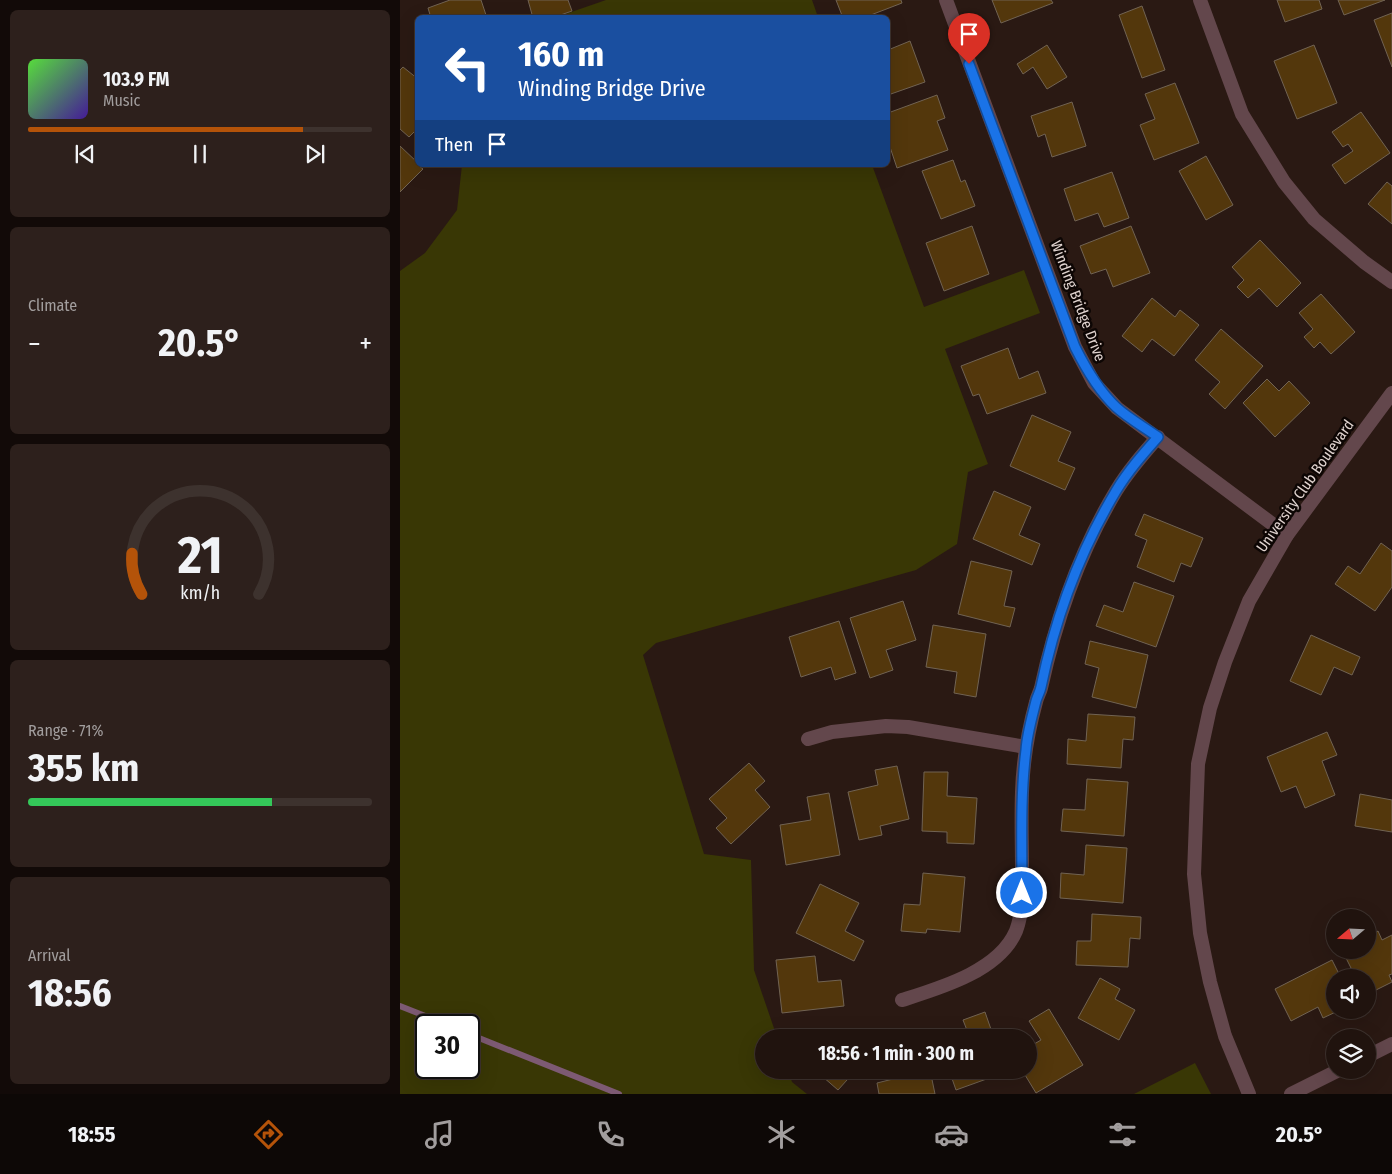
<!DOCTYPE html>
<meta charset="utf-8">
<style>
:root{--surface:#20130e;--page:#2d201c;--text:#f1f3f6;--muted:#a29e9e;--line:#3d322e;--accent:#b45309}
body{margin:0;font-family:"Fira Sans Condensed",sans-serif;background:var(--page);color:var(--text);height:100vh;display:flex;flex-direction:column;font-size:19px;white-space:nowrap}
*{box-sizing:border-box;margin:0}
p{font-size:16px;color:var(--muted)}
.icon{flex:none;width:28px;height:28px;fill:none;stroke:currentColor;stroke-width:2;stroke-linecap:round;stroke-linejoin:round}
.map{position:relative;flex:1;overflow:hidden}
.panel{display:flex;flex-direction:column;gap:10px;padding:10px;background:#120a08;width:400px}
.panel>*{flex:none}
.guide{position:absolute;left:15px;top:15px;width:475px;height:152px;border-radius:8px;box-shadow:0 5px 20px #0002,0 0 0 1px var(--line);background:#1a4fa0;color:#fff;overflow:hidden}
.needle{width:32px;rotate:251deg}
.controls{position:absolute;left:926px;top:909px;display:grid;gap:10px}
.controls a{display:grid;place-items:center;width:50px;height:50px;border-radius:50%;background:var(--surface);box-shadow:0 5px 20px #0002,0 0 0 1px var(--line);font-size:25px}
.speed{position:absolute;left:15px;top:1014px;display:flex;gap:10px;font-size:25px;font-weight:700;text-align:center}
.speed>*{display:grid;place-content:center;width:65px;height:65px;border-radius:50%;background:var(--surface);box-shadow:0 5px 20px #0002,0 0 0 1px var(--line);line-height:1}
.speed .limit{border:2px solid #111;border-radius:8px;background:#fff;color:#111}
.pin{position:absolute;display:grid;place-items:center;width:42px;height:42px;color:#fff;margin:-51px -21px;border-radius:50% 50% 50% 0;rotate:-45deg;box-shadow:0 0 5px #0007}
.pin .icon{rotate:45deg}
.me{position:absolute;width:55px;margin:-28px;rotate:0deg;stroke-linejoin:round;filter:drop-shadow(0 0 4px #0008)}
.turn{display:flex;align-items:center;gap:18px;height:105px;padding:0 20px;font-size:22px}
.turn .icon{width:65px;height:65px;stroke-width:2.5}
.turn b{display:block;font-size:35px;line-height:42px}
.then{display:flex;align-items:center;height:48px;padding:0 20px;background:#0003;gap:10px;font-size:19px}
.big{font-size:38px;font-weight:700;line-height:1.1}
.panel .tile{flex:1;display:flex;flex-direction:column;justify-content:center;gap:8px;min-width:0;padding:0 18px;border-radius:8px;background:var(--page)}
.panel .dial{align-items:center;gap:0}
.dial svg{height:130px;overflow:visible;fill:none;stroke:var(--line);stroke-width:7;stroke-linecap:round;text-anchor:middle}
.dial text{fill:var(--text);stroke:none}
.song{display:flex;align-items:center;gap:15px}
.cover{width:60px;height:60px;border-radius:8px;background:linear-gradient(135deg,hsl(110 70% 55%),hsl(260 70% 35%))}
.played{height:5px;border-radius:2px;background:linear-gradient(90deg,var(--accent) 80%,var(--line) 80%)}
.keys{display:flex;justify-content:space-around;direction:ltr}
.heat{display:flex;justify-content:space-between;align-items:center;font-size:28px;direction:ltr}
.charge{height:8px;border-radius:4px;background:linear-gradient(90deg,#34c759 71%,var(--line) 0)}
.trip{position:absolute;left:355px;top:1029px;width:282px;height:50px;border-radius:25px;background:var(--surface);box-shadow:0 5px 20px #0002,0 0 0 1px var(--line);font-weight:700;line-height:50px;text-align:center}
.menu{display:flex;height:80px;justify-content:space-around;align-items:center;background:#0d0806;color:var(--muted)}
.menu .icon{width:35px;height:35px}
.menu .on{color:var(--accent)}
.menu b{font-size:22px;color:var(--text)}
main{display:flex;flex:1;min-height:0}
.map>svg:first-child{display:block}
.green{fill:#393705;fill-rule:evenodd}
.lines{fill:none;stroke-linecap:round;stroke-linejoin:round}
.stream{stroke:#7d5a73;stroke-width:6}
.building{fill:#53370c;stroke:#716353}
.minor{stroke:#63474c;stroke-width:14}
.tertiary{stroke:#63474c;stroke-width:14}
.route-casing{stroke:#114b97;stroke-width:12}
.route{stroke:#1a73e8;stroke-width:9}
.labels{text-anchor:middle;stroke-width:5;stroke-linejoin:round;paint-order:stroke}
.street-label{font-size:15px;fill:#e1d4d0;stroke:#0d0604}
</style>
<main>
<section class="panel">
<div class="tile">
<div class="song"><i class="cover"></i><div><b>103.9 FM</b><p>Music</p></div></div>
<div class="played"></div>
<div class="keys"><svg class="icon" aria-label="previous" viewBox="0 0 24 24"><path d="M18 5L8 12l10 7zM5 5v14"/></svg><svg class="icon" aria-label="pause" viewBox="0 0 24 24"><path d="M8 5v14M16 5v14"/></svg><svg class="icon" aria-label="next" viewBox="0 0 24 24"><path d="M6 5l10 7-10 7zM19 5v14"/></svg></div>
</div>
<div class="tile"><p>Climate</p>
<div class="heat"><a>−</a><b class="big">20.5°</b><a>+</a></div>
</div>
<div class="tile dial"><svg viewBox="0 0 100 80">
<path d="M14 69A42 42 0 1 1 86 69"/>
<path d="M14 69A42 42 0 0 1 8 44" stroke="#b45309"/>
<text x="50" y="56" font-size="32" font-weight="700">21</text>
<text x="50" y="72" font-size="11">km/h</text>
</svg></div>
<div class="tile"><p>Range · 71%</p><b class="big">355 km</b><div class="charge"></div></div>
<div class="tile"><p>Arrival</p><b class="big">18:56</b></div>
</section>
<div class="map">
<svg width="992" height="1094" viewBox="0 0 992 1094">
<rect width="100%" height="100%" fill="#2a1913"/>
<g class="green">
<path d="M206,0H412L418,17H157Z"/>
<path d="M62,165H472L524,307L624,270L640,313L545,349L588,464L568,472L557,544L516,570L256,643L243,655L304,854L351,860L354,970L377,1037L364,1038V1070H388L392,1082L407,1094H0V271L25,253L57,210ZM26,1025H69V1068H26Z"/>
<path d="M795,1063L811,1094H734Z"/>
</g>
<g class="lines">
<g class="stream">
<path d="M0,1006L48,1025"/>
<path d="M69,1034L219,1094"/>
</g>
</g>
<g class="building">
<path d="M50,0H81L87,18H31L28,8Z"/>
<path d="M128,0H168L172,11L152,18H133Z"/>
<path d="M436,0H501L502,3L463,18H443Z"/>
<path d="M592,0H651L653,3L601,23Z"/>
<path d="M877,0H919L922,9L885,22Z"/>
<path d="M938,0H985L944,15Z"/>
<path d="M742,6L765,70L742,78L719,15Z"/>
<path d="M992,13V67L974,20Z"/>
<path d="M510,41L525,82L488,95V50Z"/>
<path d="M647,45L667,77L647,89L633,67L623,74L617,64Z"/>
<path d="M914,45L937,103L897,119L874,61Z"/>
<path d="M3,67L18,79V128L9,137L0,129V70Z"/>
<path d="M775,83L799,143L754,160L740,125L755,119L745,94Z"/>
<path d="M537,95L545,118L537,121L548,150L497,168L488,141V113Z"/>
<path d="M672,102L686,146L652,157L645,134L638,137L631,116Z"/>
<path d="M961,112L990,153L945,184L932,165L953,151L948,144L943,147L932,132Z"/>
<path d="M0,146L18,163V165L23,169L0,192Z"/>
<path d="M806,156L833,205L806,220L779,171Z"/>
<path d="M553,160L561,182L565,180L575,206L541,219L522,171Z"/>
<path d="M712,172L729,218L704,227L698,213L675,221L664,189Z"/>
<path d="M987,182L992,186V224L968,204Z"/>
<path d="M572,226L589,274L544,291L526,243Z"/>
<path d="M731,226L750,273L713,287L706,269L691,274L680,246Z"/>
<path d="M860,240L901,283L877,307L859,288L848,298L837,287L844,280L832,267Z"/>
<path d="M921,294L955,332L931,354L920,342L914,348L904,337L913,329L899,313Z"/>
<path d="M752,298L775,317L780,310L799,325L774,356L752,339L742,352L722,336Z"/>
<path d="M821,329L863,366L825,409L809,394L820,382L795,360Z"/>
<path d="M608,348L619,379L638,371L646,393L587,414L579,394L573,396L561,366Z"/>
<path d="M867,379L879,391L889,381L910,403L875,437L843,403Z"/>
<path d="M632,415L671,432L658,461L675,468L665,490L610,466Z"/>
<path d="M594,491L631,507L619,535L640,544L632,565L573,539Z"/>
<path d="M744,514L803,538L791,567L781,563L774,582L737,567L747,540L735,535Z"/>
<path d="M981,543L992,551V587L975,611L935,584L948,566L960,574Z"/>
<path d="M571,561L612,571L604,606L615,608L610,627L558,614Z"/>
<path d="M734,582L774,596L756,647L696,626L704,605L723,612Z"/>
<path d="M503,601L516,640L486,650L493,670L470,678L450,618Z"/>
<path d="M439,621L456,673L435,680L431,667L401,677L389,637Z"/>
<path d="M533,625L586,634L576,697L554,693L557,672L526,667Z"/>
<path d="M911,635L960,657L952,675L934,667L921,695L890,681Z"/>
<path d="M690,641L748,655L736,708L692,697L699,668L685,664Z"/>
<path d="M688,714L735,717L733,740L723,739L721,768L667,764L668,739L686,741Z"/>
<path d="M927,732L937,755L922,761L935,795L905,808L896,786L881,792L867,757Z"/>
<path d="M349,763L365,781L355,790L370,807L331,844L316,828L327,818L309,799Z"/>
<path d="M497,766L509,819L480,826L482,835L459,840L448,792L478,785L475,770Z"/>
<path d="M524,772H548L547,796L577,798L574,844L547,843V832L522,831Z"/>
<path d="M687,779L728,782L724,836L661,831L663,809L685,810Z"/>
<path d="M429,793L440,855L386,865L380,825L411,820L407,797Z"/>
<path d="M960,794L992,800V832L955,826Z"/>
<path d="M686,845L727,848L723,903L660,898L661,873L684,875Z"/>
<path d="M523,873L565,877L560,932L527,929L526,933L501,931L504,904L520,905Z"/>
<path d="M420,884L459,903L445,931L464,941L454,961L396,933Z"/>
<path d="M692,914L741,917L740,939L730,938L728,967L676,965L677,941H691Z"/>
<path d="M978,931L982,940L992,935V974L989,975L992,982L968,994V978H956L942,950H968V937Z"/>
<path d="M415,956L418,982L441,980L444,1006L382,1013L376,960Z"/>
<path d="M932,960L941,978H935V1010H940L923,1018L918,1007L891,1021L875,989Z"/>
<path d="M700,978L720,989L715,999L735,1010L719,1040L678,1018Z"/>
<path d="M649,1009L683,1065L636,1093L622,1070H629V1047L641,1040L629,1021Z"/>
<path d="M585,1012L594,1038H570L563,1020Z"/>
<path d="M415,1070H456L438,1090Z"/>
<path d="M508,1070H530L535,1094H479L477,1083L509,1075Z"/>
<path d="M549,1070H606V1072L556,1090Z"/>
</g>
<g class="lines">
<g class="minor">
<path d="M546,0L675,347L694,383L717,408L887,535"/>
<path d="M800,0L842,114L884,182L914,219L964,262L992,282"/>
<path d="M408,739L432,732L486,726L508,727L626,747"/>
<path d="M502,1000C540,988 599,971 616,931C623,913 622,890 622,871C622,845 621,818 622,792C623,761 628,731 636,702C637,697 640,692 641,688C656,619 680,551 716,491C728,471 743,454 758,437"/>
<path d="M968,1056L992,1044"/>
<path d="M891,1094L939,1070"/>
</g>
<path class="tertiary" d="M849,1094L825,1036L810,982L800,933L794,874L798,764L810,708L825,662L849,601L887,535L992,393"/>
</g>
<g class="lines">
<g class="route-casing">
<path id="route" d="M569,64L675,347C686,369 698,390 716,407C728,418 744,427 758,437C743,454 728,471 716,491C680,551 655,619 641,687C640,692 637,697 636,701C632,717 627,734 626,750C620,797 622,845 622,893"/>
</g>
<use href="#route" class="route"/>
</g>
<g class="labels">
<g class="street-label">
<text transform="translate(678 301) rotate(69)" y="5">Winding Bridge Drive</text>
<text transform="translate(905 486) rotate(-55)" y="5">University Club Boulevard</text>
</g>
</g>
</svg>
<div class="controls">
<a><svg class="needle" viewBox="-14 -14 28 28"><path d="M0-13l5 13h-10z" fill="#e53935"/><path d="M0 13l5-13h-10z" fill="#a29e9e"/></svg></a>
<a><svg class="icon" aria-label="sound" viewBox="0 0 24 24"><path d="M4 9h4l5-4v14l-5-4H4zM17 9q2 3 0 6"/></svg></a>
<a><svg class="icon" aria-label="layers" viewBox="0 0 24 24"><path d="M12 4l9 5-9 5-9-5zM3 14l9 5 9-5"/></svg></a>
</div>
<div class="speed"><div class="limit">30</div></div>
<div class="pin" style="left:569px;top:64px;background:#d93025"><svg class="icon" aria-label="arrive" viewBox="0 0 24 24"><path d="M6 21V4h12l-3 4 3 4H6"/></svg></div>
<svg class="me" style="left:622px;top:893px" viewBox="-20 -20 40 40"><circle r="17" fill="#1a73e8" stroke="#fff" stroke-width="3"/><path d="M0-11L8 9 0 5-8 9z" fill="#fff"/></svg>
<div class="trip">18:56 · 1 min · 300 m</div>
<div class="guide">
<div class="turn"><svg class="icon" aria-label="left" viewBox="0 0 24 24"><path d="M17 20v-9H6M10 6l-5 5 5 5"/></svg><div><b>160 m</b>Winding Bridge Drive</div></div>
<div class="then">Then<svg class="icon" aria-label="arrive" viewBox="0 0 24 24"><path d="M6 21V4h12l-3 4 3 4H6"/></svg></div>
</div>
</div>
</main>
<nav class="menu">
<b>18:55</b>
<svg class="icon on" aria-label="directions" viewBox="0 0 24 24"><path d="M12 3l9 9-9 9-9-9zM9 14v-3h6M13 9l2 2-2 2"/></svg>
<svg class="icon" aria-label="music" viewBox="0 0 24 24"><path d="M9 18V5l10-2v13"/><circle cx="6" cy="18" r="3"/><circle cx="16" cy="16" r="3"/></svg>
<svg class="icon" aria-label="phone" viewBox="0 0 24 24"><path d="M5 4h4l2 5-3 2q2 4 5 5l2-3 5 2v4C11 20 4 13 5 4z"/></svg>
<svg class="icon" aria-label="climate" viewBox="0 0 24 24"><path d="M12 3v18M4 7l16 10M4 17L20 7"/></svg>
<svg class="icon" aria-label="car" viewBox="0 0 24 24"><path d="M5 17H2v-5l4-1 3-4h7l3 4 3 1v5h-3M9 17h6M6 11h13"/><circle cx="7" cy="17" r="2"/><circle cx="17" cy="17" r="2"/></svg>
<svg class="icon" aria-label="filters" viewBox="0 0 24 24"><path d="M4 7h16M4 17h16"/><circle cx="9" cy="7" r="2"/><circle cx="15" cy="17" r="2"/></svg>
<b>20.5°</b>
</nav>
